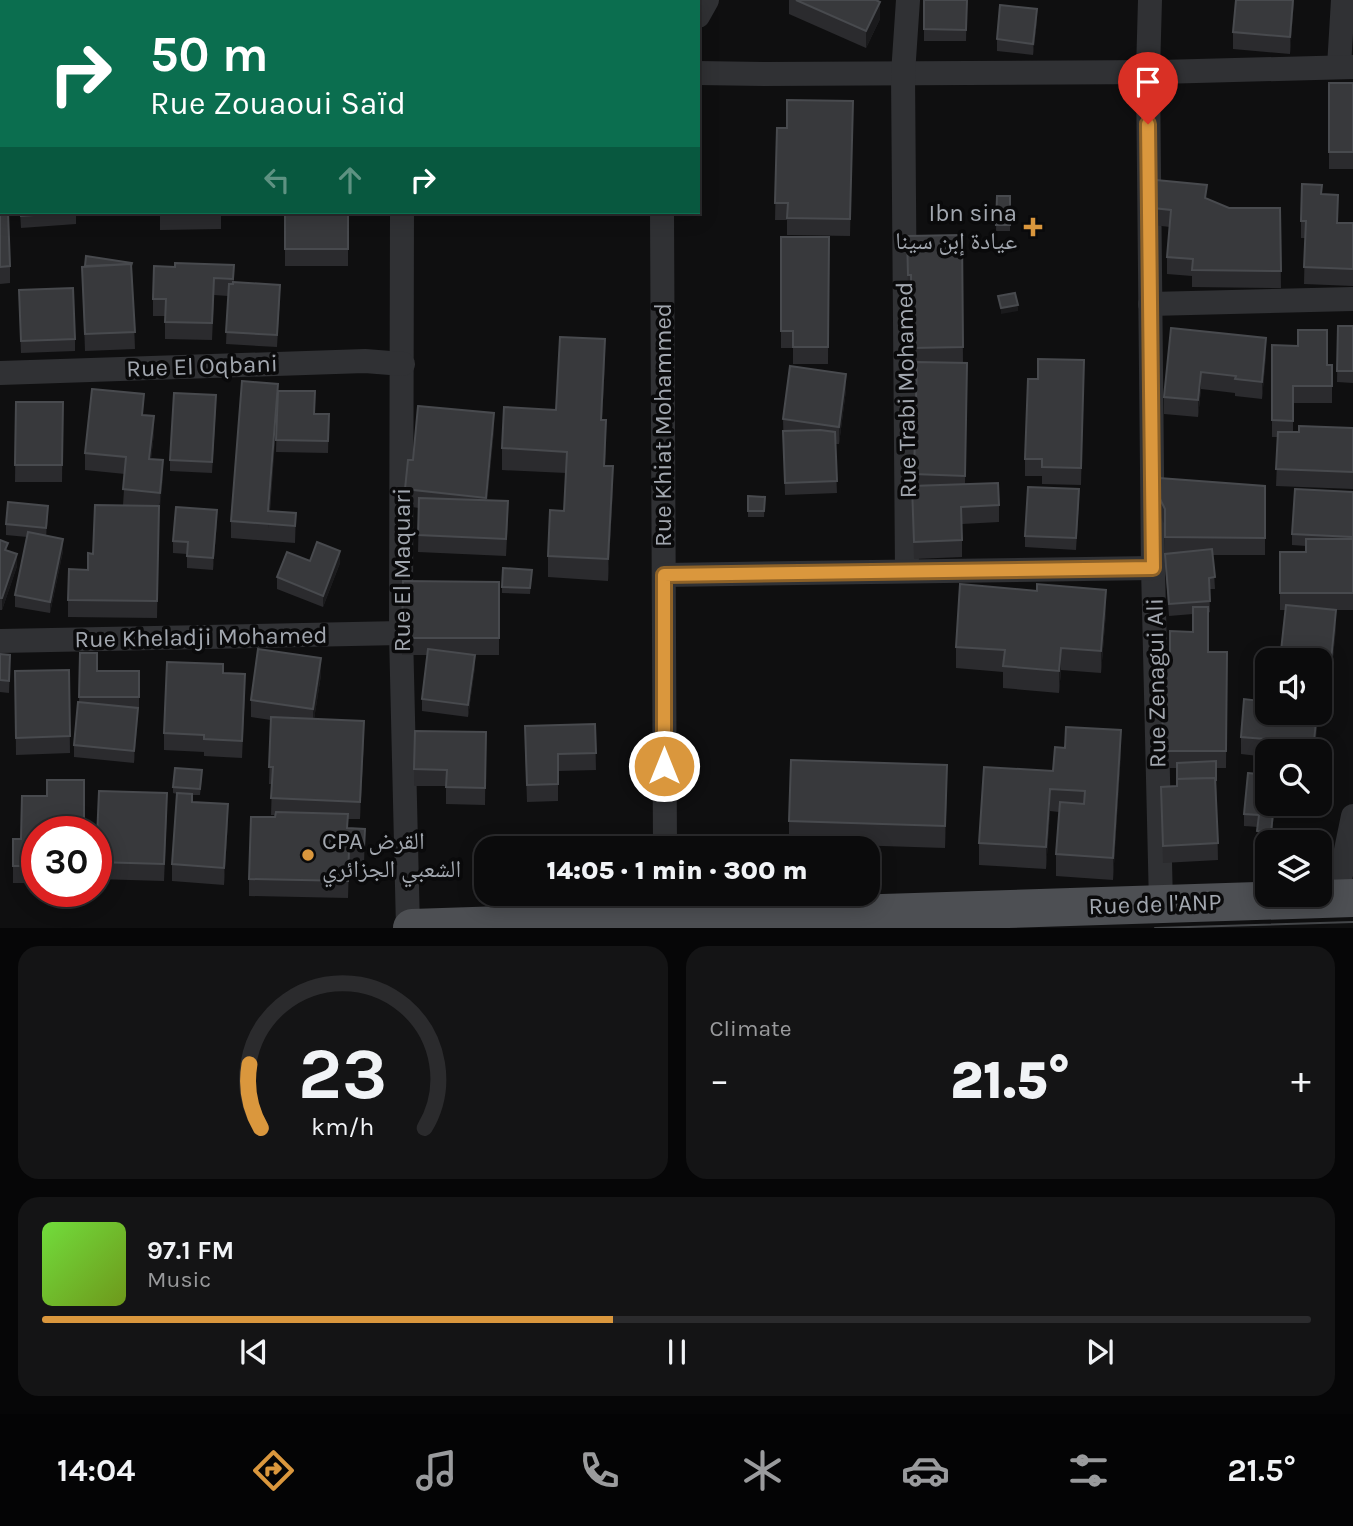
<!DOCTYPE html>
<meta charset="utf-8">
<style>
:root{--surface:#0b0b0c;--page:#141415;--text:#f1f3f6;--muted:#9a9b9d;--line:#2b2b2d;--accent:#da973d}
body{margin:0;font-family:Karla,"Noto Naskh Arabic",sans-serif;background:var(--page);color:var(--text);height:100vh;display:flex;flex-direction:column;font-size:26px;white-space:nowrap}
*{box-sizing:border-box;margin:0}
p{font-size:23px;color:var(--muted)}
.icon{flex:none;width:38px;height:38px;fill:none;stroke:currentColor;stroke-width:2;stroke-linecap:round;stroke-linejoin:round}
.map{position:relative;height:928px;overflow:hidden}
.drawer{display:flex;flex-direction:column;gap:18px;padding:18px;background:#060607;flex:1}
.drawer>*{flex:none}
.hud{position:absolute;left:0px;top:0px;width:700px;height:214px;box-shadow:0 4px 18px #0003,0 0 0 2px var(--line);background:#0b6e4f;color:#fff;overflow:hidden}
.buttons{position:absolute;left:1255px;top:648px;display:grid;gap:14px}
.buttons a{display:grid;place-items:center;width:77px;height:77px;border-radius:14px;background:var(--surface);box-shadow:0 4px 18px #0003,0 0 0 2px var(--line);font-size:35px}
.speed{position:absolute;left:21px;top:816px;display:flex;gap:14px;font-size:35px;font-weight:700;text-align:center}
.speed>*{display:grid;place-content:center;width:91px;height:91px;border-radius:50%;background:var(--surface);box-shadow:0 4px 18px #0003,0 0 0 2px var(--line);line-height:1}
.speed .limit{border:10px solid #d22;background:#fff;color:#111}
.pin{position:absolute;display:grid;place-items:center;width:60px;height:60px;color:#fff;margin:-72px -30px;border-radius:50% 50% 50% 0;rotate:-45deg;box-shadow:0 0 7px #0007}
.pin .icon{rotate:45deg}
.me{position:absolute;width:77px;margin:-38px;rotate:0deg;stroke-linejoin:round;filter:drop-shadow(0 0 5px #0008)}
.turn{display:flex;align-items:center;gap:24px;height:147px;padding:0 35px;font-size:32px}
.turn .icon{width:91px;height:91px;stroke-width:2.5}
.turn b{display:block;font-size:49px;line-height:60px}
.lanes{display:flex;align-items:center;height:66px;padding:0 35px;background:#0003;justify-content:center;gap:35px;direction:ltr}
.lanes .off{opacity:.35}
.big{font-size:52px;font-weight:800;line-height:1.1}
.drawer .tile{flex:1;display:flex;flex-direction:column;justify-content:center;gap:10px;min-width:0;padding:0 24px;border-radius:21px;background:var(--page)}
.drawer .dial{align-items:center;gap:0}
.dial svg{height:182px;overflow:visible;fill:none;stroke:var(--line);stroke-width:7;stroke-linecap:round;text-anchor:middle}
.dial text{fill:var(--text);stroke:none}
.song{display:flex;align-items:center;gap:21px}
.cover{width:84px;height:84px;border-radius:10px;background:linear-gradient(135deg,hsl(100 70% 55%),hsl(80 70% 35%))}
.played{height:7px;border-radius:4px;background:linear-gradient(90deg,var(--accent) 45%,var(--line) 45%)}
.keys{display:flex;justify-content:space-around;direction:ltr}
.heat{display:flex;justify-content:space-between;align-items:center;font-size:38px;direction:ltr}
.drawer .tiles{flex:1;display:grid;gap:18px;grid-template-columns:1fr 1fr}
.tile:last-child{grid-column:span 2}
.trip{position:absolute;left:474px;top:836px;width:406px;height:70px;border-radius:21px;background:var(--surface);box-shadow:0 4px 18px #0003,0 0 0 2px var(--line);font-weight:800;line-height:70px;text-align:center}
.tabs{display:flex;height:112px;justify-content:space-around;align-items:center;background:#040405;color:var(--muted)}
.tabs .icon{width:49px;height:49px}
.tabs .on{color:var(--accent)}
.tabs b{font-size:32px;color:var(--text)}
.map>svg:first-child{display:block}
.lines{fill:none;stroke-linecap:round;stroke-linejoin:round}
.minor{stroke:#303134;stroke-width:24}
.primary{stroke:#4d4f53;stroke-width:38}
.tram{stroke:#444649;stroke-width:2}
.wall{fill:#2b2b2e}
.shaded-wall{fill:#1a1a1c}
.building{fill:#38393c;stroke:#484a4e;stroke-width:2}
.route-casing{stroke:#8e6228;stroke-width:18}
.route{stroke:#da973d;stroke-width:12}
.poi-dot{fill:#da973d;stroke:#0a0a0b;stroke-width:2.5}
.labels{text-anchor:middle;stroke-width:7;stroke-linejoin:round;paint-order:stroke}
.poi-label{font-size:24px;fill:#a2a7af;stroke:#0a0a0b;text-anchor:end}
.street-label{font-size:24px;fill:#a2a7af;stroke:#0a0a0b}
</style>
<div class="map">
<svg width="1353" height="928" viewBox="0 0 1353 928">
<rect width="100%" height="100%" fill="#0f0f10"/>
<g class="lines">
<g class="minor">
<path d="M1150,0L1148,72L1153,568L1161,904"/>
<path d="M313,2V0"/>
<path d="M468,2V0"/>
<path d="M698,16L707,0"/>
<path d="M1339,67L1343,0"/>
<path d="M698,73L764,74L1159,72L1353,67"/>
<path d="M0,87H2"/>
<path d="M402,212L401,633L408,928"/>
<path d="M662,212L665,849"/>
<path d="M1150,304L1353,299"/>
<path d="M0,373L365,361L403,364"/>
<path d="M907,571L903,74L908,0"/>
<path d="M664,575L1153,568"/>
<path d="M0,641L401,633"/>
<path d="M1336,899L1353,816"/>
</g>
<path class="primary" d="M412,928L1353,898"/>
<path class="tram" d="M1155,928L1353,922"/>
</g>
<g class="wall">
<path d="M789,0H876L880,19L866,48L789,14Z"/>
<path d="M924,0H967L966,41H924Z"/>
<path d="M1294,0L1290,54L1233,49V32Z"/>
<path d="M1037,21L1033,55L997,51V39Z"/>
<rect x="1329" y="83" width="24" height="86"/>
<path d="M853,101L850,236L787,235V220H775L777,128H787Z"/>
<rect x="0" y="137" width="2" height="64"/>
<path d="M1322,194L1338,223H1353V286L1304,284L1305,238H1301V221Z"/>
<path d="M997,196H1010V231H996Z"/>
<path d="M1207,198L1229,208H1280L1281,288L1192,287V276L1167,274V257L1170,227L1153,225V208Z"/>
<path d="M0,204L10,266V283L0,284Z"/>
<path d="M20,212H76V224L21,228Z"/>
<path d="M81,212H143L142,214Z"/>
<path d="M160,212H221V229L160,230Z"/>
<rect x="285" y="212" width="63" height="54"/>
<path d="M962,235L963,363L967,380L965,484L999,505V522L962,524V557L914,559L912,486H914L917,365H912L911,292H908L907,236Z"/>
<path d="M781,237H829L828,364H793V348H781Z"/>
<path d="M234,265V282L280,296L277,347L226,344L228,296L214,295L212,340L165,339V316H153V299L175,267Z"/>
<path d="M82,267L132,270L135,349L85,351Z"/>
<path d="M19,302L75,339V351L21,353Z"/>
<path d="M1338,326H1353V383L1337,382Z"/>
<path d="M1171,328L1266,355L1262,399L1235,396V393L1201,389L1198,417L1164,414V397Z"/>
<path d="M1272,345L1327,365H1332V403H1293V432L1353,428V489L1276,486L1278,437H1272Z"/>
<path d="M1084,360L1081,485L1042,484V476H1025V459L1038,379Z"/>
<path d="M605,361L602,420L606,442L605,466L613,488L608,581L548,577V556L564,511L566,473L502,470V448L556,410Z"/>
<path d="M846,390L839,444H835L837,493L785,495L783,419Z"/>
<path d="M278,391L315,414H329L328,453L276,452L277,413L270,511L296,513L295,543L231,538V521Z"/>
<path d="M16,402H63L62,482H15Z"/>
<path d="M216,407L212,473L170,471V460Z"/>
<path d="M144,415L154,433L151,459L163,477L159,510L157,618L68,617V600L88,570L93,554L123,505L125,474L85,470V453Z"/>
<path d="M494,430L487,501L508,518L506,556L418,552L419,508L405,506V489L413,460Z"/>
<path d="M1159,478L1265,486V555H1213L1215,589H1209L1210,612L1208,613V652H1227L1226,768H1216L1218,860L1163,863L1161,787L1177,786V768H1162L1164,654H1170L1193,632V614L1169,616L1165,565V525L1159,514Z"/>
<path d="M1353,492V610H1334L1336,627L1330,688L1320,687V660L1285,610H1280V552H1306V546L1292,545V534Z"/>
<path d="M748,496L765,497L764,517H748Z"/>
<path d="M1079,501L1076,550L1025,547V536Z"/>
<path d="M48,518L46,536L63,551L50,613L15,607V595L27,537L6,535V524Z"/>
<path d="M217,521L213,570L187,568V554L173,553V541Z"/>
<path d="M0,540L17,566L2,610H0Z"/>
<path d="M310,561L340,563L323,607L277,589V577Z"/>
<path d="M532,570L530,594L502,593V587Z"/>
<path d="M403,581L499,582V655H474L475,667L468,717L422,711V699L427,655H402Z"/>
<path d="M1106,612L1101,673L1061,670L1059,693L1003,688V672L956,668V647Z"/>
<path d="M80,653L97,671H139V709H138L134,763L74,757V745L79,702Z"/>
<path d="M0,654L10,667L9,693L0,692Z"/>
<path d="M69,670L70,753L16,755L15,671Z"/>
<path d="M223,673L245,691L242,758L204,756V752L164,750V733Z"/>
<path d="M321,675L314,719L364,738L360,819H348V828L365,829L364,865H349L348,898L249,896V879L276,815H271L272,784H269L271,720L251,717V700Z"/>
<path d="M1318,712L1315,751H1267V757L1241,754V737Z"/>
<path d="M595,724L596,770L558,771V801L527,802L525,743Z"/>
<path d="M415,731L486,732L485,805L446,804V786H414Z"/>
<path d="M1065,748L1121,752L1113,880L1056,876V854L1059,812L1050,811L1046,869L979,865V843L1053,771Z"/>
<path d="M202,776L200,795H192V802L228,821L224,885L172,881V864L177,794L173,793V787Z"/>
<path d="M84,780L37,831V883H13V839H21L47,796Z"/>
<path d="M947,787L945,848L789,843V821Z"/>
<path d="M1267,803H1275L1271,842H1267V844L1257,843L1258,827L1244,826V814Z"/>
<path d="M167,810L164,881L96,879V859Z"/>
</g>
<g class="shaded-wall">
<path d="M613,0H624L623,2H612Z"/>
<path d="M1293,0H1294L1290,54V37Z"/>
<path d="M880,2V19L866,48V31Z"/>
<path d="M1037,9V21L1033,55V44Z"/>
<path d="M1018,305V311L1001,314V308Z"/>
<path d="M1266,338V355L1262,399V382Z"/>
<path d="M605,339V361L601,442V420Z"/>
<path d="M1201,372V389L1198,417V400Z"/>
<path d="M846,374V390L839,444V427Z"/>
<path d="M278,384V401L268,528V511Z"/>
<path d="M494,413V430L486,515V498Z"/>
<path d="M154,416V433L149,476V459Z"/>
<path d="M606,420V442L604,487V466Z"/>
<path d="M163,460V477L160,510V493Z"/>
<path d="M613,466V488L608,581V559Z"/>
<path d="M48,506V518L46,539V528Z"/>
<path d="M217,510V521L213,570V558Z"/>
<path d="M63,539V551L50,613V602Z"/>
<path d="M340,551V563L323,607V596Z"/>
<path d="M17,554V566L2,610V598Z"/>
<path d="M1106,590V612L1101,673V651Z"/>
<path d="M1336,610V627L1330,688V671Z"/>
<path d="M1061,648V670L1059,693V671Z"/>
<path d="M475,655V667L468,717V705Z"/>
<path d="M321,658V675L313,726V709Z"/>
<path d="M138,708V719L134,763V751Z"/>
<path d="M1317,712H1318L1315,751H1313Z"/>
<path d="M364,721V738L360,819V802Z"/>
<path d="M1121,730V752L1113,880V858Z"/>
<path d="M947,765V787L945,848V826Z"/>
<path d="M1050,789V811L1046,869V847Z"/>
<path d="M1274,803H1275L1271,842V833Z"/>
<path d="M228,804V821L224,885V868Z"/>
</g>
<g class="building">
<path d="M85,0H138L137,2H85Z"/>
<rect x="145" y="0" width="78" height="2"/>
<path d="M518,0H613L612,2H517Z"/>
<path d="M796,0H876L880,2L866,31Z"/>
<path d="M924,0H967L966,30L924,29Z"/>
<path d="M1236,0H1293L1290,37L1233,32Z"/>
<path d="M1000,5L1037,9L1033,44L997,39Z"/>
<rect x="1329" y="83" width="24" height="69"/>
<path d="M787,100L853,101L850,219L787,218L788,203H775L777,128H787Z"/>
<rect x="0" y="137" width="2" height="47"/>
<path d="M1156,180L1207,185L1205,198L1229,208H1280L1281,271L1192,270L1193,259L1167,257L1171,210L1153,208Z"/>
<path d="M1302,184L1322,185L1321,194L1338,195L1337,223H1353V269L1304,267L1306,221H1301Z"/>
<path d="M997,196H1010V225H996Z"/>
<path d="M0,204H2V212H8L10,266L0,267Z"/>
<path d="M21,212H76L21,216Z"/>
<path d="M160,212H221L160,213Z"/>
<rect x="285" y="212" width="63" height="37"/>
<path d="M962,235L963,347L912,348L911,275H908L907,236Z"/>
<path d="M781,237H829L828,347H793V331H781Z"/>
<path d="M86,256L132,263L131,266V264L85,266Z"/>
<path d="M175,263L234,265L233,279L214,278L212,323L165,322L166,299H153L154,266L175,267Z"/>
<path d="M131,264L135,332L85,334L82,267Z"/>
<path d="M233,282L280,285L277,335L226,332L229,284H233Z"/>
<path d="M73,288L75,339L21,341L19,290Z"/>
<path d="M1015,293L1018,305L1001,308L998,296Z"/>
<path d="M1338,326H1353V371H1337Z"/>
<path d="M1171,328L1266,338L1262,382L1235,379L1236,376L1201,372L1198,400L1164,397Z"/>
<path d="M1298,330H1327V365H1332V386H1293V421L1272,420V345L1298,346Z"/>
<path d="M560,337L605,339L601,420H606L604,466H613L608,559L548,556L550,510L564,511L567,452L502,448L504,407L556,410Z"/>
<path d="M1038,359L1084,360L1081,468L1042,467V459H1025L1028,379H1038Z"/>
<path d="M917,362L967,363L965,476L914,474Z"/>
<path d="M790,366L846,374L839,427L783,419Z"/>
<path d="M242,381L278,384L268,511L296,513L295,526L231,521Z"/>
<path d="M92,389L144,394L142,415L154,416L149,459L163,460L160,493L123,489L126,457L85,453Z"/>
<path d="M278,391H315L314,414H329L328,441L276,440Z"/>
<path d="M174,393L216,395L212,462L170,460Z"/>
<path d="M16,402H63L62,465H15Z"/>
<path d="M418,406L494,413L486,498L405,489L408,460H413Z"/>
<path d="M1299,426L1353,428V472L1276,469L1278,432H1299Z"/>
<path d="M820,430L835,432L837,481L785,483L783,431Z"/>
<path d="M1159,478L1265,486V538L1165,537V509L1159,497Z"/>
<path d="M998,483L999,505L961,507L962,540L914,542L912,486Z"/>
<path d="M1028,487L1079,489L1076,538L1025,536Z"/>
<path d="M1295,489L1353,492V537L1292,534Z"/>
<path d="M748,496L765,497L764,511H748Z"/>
<path d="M419,498L508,501L506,539L418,535Z"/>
<path d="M8,502L48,506L46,528L6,524Z"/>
<path d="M95,505L159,506L157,601L68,600L69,569L88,570V553L93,554Z"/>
<path d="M176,507L217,510L213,558L187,556L188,542L173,541Z"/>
<path d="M28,532L63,539L50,602L15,595Z"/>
<path d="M1306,539H1353V593H1280V552H1306Z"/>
<path d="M0,540L8,543L5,550L17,554L2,598H0Z"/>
<path d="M317,542L340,551L323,596L277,577L287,552L310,561Z"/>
<path d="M1212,549L1215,577L1209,578L1210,601L1169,604L1165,554Z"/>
<path d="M503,568L532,570L530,588L502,587Z"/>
<path d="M403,581L499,582V638H402Z"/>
<path d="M960,584L1037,591V584L1106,590L1101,651L1061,648L1059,671L1003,666L1005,650L956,647Z"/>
<path d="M1286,605L1336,610L1330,671L1320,670V660H1280Z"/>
<path d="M1193,607H1208V652H1227L1226,751H1162L1164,654H1170V631L1193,632Z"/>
<path d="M258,649L321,658L313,709L251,700Z"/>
<path d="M428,649L475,655L468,705L422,699Z"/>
<path d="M80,653H97V671H139V697H79Z"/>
<path d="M0,654L10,655L9,681L0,680Z"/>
<path d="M167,662L223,664V673L245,674L242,741L204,739V735L164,733Z"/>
<path d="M69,670L70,736L16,738L15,671Z"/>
<path d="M1262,681L1267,682V712H1317L1313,751H1288L1289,741L1241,737L1244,699L1260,701Z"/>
<path d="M78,702L138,708L134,751L74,745Z"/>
<path d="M271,717L364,721L360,802L271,798L273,767H269Z"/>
<path d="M595,724L596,753L558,754V784L527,785L525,726Z"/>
<path d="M1066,727L1121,730L1113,858L1056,854L1060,802L1084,804L1085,791L1050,789L1046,847L979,843L984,767L1053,771L1055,747L1065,748Z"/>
<path d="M415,731L486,732L485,788L446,787L447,770L414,769Z"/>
<path d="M791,760L947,765L945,826L789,821Z"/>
<path d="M1216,761V781L1215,778L1177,779V763Z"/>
<path d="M175,768L202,770L200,789L173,787Z"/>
<path d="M1248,773L1267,775V803H1274L1271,833L1257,831L1259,815L1244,814Z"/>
<path d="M1215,778L1218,843L1163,846L1161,787L1177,786V779Z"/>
<path d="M47,780H84V831H37V866H13V839H21L22,796H47Z"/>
<path d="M99,791L167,793L164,864L96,862Z"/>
<path d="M177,793L192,794V802L228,804L224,868L172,864Z"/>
<path d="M276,812L348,814L347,828L365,829L364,848H349L348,881L249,879L251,817H275Z"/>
</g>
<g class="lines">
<g class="route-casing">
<path id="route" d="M664,766V575L1153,568L1148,124"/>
</g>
<use href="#route" class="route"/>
</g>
<g class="poi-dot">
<path d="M1029.5 216.5h7v7h7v7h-7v7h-7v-7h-7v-7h7z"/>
<circle cx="308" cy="855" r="7"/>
</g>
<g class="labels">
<g class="poi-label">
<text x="1017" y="221">Ibn sina<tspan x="1017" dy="28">عيادة إبن سينا</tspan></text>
<text x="322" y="849" text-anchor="start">CPA القرض<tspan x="322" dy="28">الشعبي الجزائري</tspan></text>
</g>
<g class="street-label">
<text transform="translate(202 366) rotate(-2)" y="8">Rue El Oqbani</text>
<text transform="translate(906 390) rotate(-91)" y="8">Rue Trabi Mohamed</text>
<text transform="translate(663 425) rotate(-90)" y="8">Rue Khiat Mohammed</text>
<text transform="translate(402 570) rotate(-90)" y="8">Rue El Maquari</text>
<text transform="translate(201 637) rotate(-1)" y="8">Rue Kheladji Mohamed</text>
<text transform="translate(1156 683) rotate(-91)" y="8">Rue Zenagui Ali</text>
<text transform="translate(1155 904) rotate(-2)" y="8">Rue de l'ANP</text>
</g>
</g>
</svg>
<div class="buttons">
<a><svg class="icon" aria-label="sound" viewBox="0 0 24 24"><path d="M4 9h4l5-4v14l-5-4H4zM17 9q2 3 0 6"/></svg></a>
<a><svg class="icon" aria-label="search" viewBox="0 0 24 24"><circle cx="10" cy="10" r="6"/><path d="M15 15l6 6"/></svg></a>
<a><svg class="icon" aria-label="layers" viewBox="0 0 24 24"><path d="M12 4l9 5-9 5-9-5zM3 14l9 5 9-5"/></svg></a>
</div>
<div class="speed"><div class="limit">30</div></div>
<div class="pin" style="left:1148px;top:124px;background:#d93025"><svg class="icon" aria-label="arrive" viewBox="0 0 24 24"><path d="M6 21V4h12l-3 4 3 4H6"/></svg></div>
<svg class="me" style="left:664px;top:766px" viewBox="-20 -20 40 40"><circle r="17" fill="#da973d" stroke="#fff" stroke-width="3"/><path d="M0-11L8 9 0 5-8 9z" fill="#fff"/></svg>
<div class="trip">14:05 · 1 min · 300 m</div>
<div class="hud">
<div class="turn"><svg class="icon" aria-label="right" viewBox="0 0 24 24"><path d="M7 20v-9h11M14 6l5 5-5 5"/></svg><div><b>50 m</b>Rue Zouaoui Saïd</div></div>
<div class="lanes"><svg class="icon off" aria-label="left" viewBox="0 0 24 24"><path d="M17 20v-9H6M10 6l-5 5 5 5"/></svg><svg class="icon off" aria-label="ahead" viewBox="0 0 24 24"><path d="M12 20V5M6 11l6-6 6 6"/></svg><svg class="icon" aria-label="right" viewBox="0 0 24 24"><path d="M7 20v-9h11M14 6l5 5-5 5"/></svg></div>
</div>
</div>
<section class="drawer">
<div class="tiles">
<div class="tile dial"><svg viewBox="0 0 100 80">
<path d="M14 69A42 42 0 1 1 86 69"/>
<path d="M14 69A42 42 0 0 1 9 41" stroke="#da973d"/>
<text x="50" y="56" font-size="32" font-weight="700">23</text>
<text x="50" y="72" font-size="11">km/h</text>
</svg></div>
<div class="tile"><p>Climate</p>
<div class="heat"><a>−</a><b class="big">21.5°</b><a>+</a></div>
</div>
<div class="tile">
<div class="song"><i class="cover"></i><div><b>97.1 FM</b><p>Music</p></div></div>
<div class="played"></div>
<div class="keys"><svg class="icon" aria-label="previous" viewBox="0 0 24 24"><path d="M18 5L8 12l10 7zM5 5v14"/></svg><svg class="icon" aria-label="pause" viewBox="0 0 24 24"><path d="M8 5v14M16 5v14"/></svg><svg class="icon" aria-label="next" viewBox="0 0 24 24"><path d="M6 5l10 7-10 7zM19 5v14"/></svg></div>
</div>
</div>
</section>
<nav class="tabs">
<b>14:04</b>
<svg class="icon on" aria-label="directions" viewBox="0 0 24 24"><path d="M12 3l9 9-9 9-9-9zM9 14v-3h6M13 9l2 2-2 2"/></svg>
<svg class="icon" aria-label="music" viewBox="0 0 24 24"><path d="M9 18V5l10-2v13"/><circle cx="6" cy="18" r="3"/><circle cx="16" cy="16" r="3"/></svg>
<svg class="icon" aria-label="phone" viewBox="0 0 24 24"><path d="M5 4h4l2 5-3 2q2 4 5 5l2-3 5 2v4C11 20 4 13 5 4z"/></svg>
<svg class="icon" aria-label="climate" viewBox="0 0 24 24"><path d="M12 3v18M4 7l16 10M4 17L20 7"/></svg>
<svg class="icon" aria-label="car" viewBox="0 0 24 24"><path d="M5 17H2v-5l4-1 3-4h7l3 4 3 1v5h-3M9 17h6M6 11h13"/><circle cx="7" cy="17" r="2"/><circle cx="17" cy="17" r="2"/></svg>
<svg class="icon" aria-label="filters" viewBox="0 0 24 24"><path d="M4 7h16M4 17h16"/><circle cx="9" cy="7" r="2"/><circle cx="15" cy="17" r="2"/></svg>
<b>21.5°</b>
</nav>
